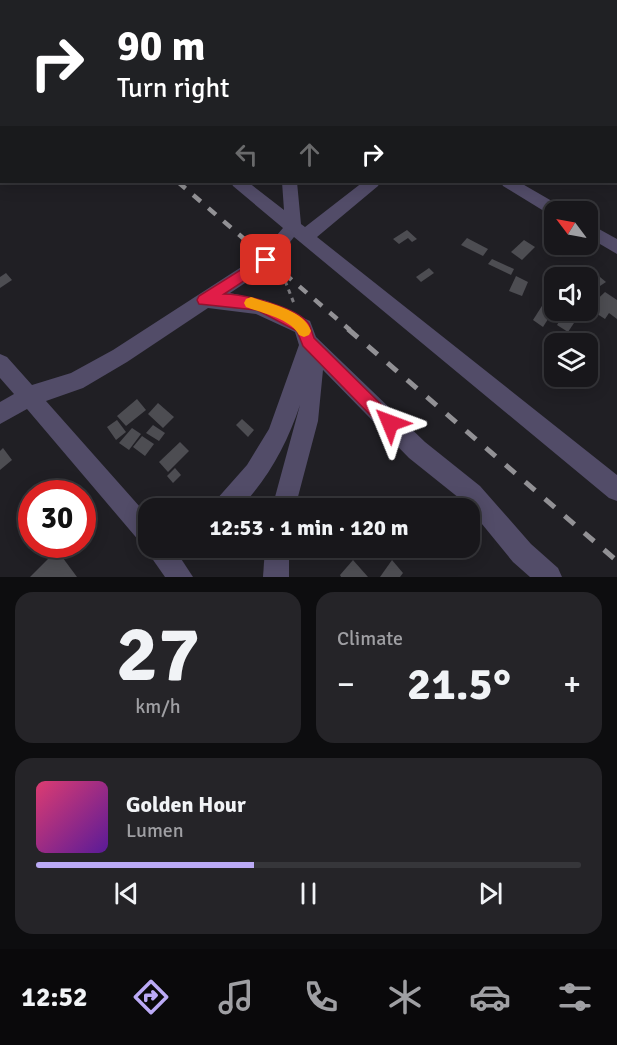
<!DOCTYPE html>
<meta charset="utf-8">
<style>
:root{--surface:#18171b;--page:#252428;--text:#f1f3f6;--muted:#9f9fa3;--line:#36363a;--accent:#bbaaf6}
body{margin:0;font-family:Signika,sans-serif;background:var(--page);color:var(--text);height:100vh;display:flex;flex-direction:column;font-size:22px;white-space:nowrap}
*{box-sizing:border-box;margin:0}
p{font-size:20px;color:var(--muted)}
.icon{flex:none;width:33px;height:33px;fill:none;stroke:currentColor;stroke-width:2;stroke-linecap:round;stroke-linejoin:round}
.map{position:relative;height:577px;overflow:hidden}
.drawer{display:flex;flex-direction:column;gap:15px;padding:15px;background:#0d0d0f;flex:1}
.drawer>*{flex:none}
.banner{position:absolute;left:0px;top:0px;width:618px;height:183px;box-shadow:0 3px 15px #0003,0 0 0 2px var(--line);background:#202124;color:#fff;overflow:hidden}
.needle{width:39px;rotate:302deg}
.controls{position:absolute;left:544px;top:201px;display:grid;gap:12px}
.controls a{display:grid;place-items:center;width:54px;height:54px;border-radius:12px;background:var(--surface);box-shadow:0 3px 15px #0003,0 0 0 2px var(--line);font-size:30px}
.speed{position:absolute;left:18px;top:480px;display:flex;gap:12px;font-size:30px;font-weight:700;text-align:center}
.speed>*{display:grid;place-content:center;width:78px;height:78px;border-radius:50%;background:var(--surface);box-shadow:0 3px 15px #0003,0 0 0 2px var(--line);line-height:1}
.speed .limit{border:9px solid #d22;background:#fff;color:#111}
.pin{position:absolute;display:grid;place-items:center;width:51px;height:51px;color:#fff;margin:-26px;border-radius:12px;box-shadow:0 3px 9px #0006}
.me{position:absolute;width:66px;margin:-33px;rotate:314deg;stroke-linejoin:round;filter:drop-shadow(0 0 4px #0008)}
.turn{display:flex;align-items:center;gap:21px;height:126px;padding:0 18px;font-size:27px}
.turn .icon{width:78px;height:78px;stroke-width:2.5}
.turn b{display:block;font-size:42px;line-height:51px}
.lanes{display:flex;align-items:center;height:57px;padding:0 18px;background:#0003;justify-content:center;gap:30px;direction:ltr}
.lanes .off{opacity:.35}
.big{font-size:45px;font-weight:700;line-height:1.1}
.drawer .card{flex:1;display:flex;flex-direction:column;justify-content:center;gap:9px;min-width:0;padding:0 21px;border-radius:18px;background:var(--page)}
.drawer .dial{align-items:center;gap:0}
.dial b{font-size:78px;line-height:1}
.song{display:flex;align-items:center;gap:18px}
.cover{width:72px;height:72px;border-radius:9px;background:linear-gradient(135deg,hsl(340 70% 55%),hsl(270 70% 35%))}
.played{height:6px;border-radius:3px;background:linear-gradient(90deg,var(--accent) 40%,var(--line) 40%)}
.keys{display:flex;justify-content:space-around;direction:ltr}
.heat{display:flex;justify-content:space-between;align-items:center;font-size:33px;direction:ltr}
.drawer .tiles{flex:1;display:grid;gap:15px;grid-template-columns:1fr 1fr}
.card:last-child{grid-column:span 2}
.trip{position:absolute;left:138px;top:498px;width:342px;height:60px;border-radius:18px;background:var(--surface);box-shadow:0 3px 15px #0003,0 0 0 2px var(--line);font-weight:700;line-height:60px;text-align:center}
.tab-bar{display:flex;height:96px;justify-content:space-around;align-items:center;background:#0a090b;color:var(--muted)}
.tab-bar .icon{width:42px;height:42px}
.tab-bar .active{color:var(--accent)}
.tab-bar b{font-size:27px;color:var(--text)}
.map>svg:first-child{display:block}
.building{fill:#4d4d52}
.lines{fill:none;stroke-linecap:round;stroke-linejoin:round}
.path{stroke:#7a797e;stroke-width:3;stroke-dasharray:4.5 4.5;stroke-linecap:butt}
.service{fill:#524c68;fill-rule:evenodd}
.minor{fill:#524c68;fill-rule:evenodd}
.rail-far1{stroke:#929195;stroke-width:4.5;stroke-dasharray:10 10;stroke-linecap:butt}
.rail{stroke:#929195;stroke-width:5;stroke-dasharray:13 13;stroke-linecap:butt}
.route{fill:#e11d48;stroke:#92132f;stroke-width:1.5}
.slow{fill:#f59e0b}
</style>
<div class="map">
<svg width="617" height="577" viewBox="0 0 617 577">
<rect width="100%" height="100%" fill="#201f24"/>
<g class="building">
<path d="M407,230L417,239L412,242L408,238L399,244L393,239Z"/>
<path d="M467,238L488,249L483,256L461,245Z"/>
<path d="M524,240L535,247L522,260L511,252Z"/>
<path d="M492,259L514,269L511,275L488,264Z"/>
<path d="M429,268L434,273L421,282L416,277Z"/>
<path d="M594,272L606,282L600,286L588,276Z"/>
<path d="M6,273L12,280L0,288V277Z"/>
<path d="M516,276L528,282L522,296L509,291Z"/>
<path d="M588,281L600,289L594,295L588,291Z"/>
<path d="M605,292L617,300V319L609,313L605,319L588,308Z"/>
<path d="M547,298L555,302V308L543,327L533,320Z"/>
<path d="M566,310L578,317L568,332L557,325Z"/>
<path d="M137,399L146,410L126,426L117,416Z"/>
<path d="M158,403L174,417L163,428L148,414Z"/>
<path d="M242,419L254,430L248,437L236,425Z"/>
<path d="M117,420L126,432L116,440L107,427Z"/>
<path d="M153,425L165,433L159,441L146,433Z"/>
<path d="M132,428L141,434L129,450L119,443Z"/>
<path d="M142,436L154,444L145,456L133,447Z"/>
<path d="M180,442L189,451L168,472L159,462Z"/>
<path d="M3,448L12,460L0,470V451Z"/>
<path d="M175,468L181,475L173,483L167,476Z"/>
<path d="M324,548H342L333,558Z"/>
<path d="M57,550L77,577H30Z"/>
<path d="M353,560L368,577H341L340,575Z"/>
<path d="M392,560L403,573L400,577H380Z"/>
</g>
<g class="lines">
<path class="path" d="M284,264L282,273L295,306"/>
<g class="service">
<rect x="616" y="115" width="1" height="4"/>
<rect x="616" y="173" width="1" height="6"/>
</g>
<g class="minor">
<path d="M17,0H28L29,2H18Z"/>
<rect x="212" y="0" width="10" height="2"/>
<path d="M275,0H285L274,2Z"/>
<path d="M388,0H400L401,2H389Z"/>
<path d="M449,0H460L448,2Z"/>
<path d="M610,0H617V5L616,2H609Z"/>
<rect x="0" y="28" width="2" height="8"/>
<path d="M231,182H248L284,210L282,182H297L301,224L305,227L363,182H380L378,186L317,237L617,475V501L609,498L294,237L272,265L230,293L267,301L310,321L316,337L425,442L480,486L531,544L558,568L562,577H530L513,562L464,502L409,458L323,370L318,421L295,508H272L300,405C287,444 268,479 240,508H213L216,500L247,465L269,429L299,345L295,332L256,314L208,308L127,362L83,388L46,401L148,516V546L140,542L27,409L0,424V402L14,394L0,378V354L7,357L32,385L71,373L113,350L260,255L283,228L233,186Z"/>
<path d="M501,182H519L564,208L566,212H555V217L552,216L503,186Z"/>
<path d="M588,223L617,239V254L588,237Z"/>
<path d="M148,546L174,548L193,577H165L151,557Z"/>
<path d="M265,548H289V577H263Z"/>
</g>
<path class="rail-far1" d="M178,182L350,330"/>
<path class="rail" d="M348,329L617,561"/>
</g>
<path class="route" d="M266,254L271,256L273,260L271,263L224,294C244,294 297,307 309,324C311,328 312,333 314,338L395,418L398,423L395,429L390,431L384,429L303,346L297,331L257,310L199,304L197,300L199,296Z"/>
<path class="slow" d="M251,297C270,304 304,310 311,331L309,335L304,337L299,335C291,319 262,313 246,307L244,303L246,299Z"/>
</svg>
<div class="controls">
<a><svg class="needle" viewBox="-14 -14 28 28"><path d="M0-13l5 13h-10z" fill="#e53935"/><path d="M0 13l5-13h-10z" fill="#9f9fa3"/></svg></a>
<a><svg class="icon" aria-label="sound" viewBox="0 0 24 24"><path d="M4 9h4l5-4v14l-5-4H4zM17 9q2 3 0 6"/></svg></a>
<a><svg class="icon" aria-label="layers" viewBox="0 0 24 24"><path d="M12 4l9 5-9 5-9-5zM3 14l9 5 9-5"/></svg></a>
</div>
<div class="speed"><div class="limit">30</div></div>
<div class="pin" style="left:266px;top:260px;background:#d93025"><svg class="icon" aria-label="arrive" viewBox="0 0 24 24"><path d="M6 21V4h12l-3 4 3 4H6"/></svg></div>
<svg class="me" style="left:390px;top:423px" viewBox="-20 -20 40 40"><path d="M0-17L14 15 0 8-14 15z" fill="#e11d48" stroke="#fff" stroke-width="4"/></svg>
<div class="trip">12:53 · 1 min · 120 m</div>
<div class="banner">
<div class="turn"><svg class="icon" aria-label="right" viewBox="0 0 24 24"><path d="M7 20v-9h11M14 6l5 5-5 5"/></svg><div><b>90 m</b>Turn right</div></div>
<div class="lanes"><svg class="icon off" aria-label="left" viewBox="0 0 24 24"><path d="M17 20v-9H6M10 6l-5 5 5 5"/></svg><svg class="icon off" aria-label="ahead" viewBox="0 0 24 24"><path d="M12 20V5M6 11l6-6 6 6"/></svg><svg class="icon" aria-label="right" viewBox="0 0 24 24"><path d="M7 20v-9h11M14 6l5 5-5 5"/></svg></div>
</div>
</div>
<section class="drawer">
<div class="tiles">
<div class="card dial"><b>27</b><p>km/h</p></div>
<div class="card"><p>Climate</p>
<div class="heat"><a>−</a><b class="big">21.5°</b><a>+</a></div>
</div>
<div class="card">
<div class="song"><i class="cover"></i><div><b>Golden Hour</b><p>Lumen</p></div></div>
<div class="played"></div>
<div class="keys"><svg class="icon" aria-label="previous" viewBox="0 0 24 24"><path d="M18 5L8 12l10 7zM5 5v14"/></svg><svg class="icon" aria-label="pause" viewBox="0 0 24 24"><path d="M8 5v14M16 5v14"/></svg><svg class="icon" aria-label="next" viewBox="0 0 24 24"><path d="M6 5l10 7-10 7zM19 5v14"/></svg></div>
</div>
</div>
</section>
<nav class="tab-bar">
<b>12:52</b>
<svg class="icon active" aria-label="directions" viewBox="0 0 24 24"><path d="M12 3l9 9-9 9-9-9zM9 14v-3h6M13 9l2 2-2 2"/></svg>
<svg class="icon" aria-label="music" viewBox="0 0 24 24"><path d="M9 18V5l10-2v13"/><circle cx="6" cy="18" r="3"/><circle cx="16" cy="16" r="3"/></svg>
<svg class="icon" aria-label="phone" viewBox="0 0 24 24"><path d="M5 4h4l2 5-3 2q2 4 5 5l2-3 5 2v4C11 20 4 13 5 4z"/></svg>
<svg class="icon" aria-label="climate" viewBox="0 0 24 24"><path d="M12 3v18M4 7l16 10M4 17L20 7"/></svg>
<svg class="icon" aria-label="car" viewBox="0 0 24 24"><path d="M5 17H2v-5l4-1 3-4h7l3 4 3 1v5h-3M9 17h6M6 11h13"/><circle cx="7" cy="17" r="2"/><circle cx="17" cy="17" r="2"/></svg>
<svg class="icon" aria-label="filters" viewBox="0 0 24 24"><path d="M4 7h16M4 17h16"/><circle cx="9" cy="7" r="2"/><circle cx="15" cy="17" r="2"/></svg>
</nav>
